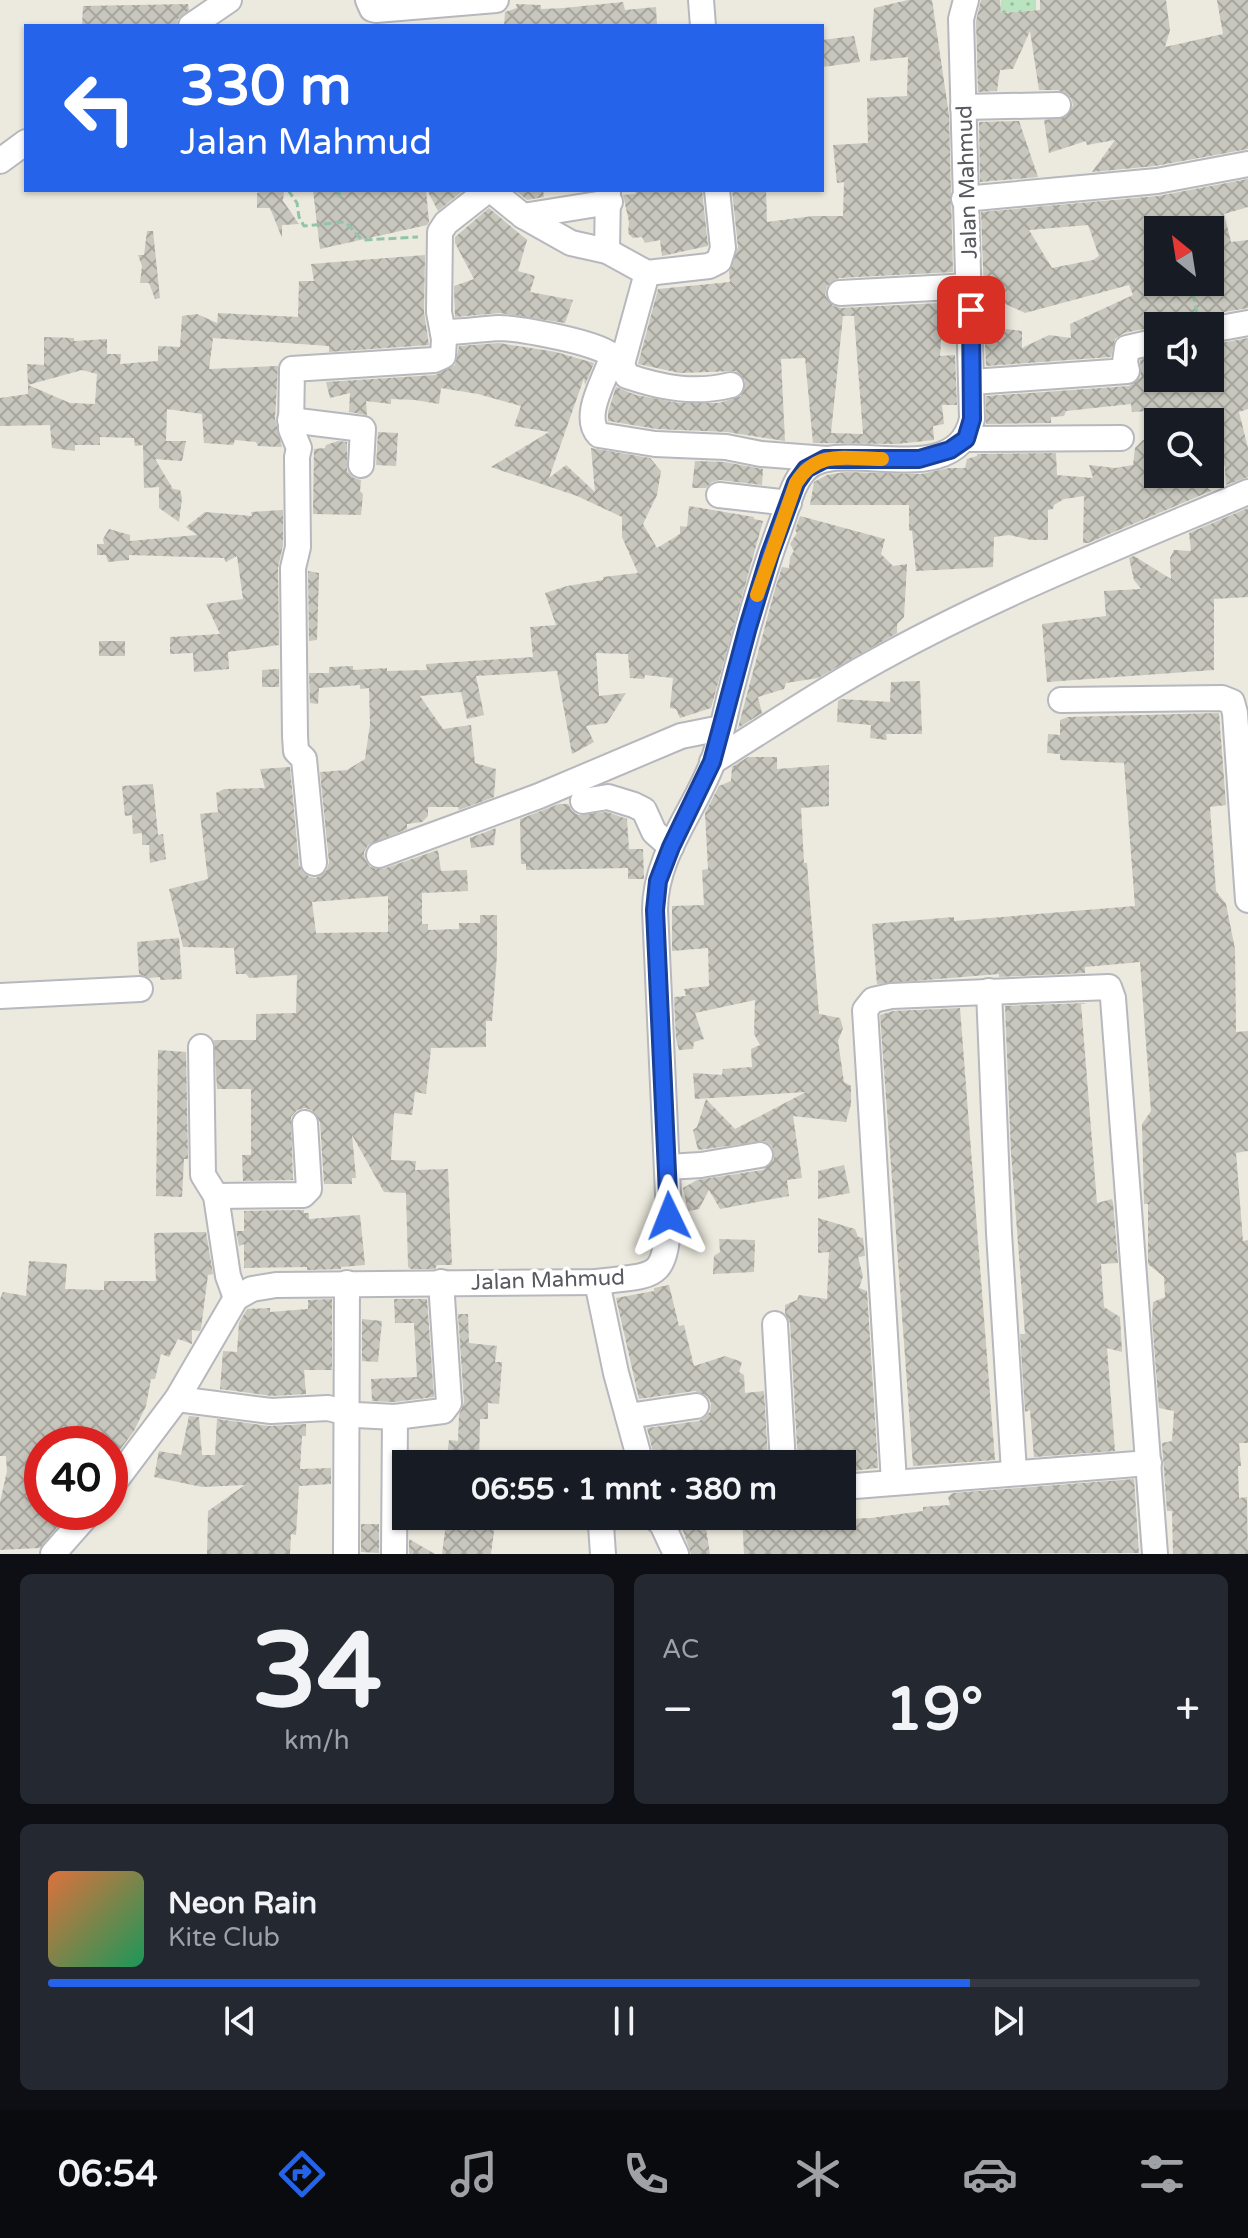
<!DOCTYPE html>
<html lang="id">
<meta charset="utf-8">
<style>
:root{--surface:#171b24;--page:#242831;--text:#f1f3f6;--muted:#9ea1a6;--line:#363941;--accent:#2563eb}
body{margin:0;font-family:"Varela Round",sans-serif;background:var(--page);color:var(--text);height:100vh;display:flex;flex-direction:column;font-size:30px;white-space:nowrap}
*{box-sizing:border-box;margin:0}
p{font-size:26px;color:var(--muted)}
.icon{flex:none;width:44px;height:44px;fill:none;stroke:currentColor;stroke-width:2;stroke-linecap:round;stroke-linejoin:round}
.map{position:relative;height:1554px;overflow:hidden}
.panel{display:flex;flex-direction:column;gap:20px;padding:20px;background:#0d0f14;flex:1}
.panel>*{flex:none}
.guide{position:absolute;left:24px;top:24px;width:800px;height:168px;border-radius:0px;box-shadow:0 2px 6px #0004;background:#2563eb;color:#fff;overflow:hidden}
.needle{width:52px;rotate:330deg}
.buttons{position:absolute;left:1144px;top:216px;display:grid;gap:16px}
.buttons a{display:grid;place-items:center;width:80px;height:80px;border-radius:0px;background:var(--surface);box-shadow:0 2px 6px #0004;font-size:40px}
.speed{position:absolute;left:24px;top:1426px;display:flex;gap:16px;font-size:40px;font-weight:700;text-align:center}
.speed>*{display:grid;place-content:center;width:104px;height:104px;border-radius:50%;background:var(--surface);box-shadow:0 2px 6px #0004;line-height:1}
.speed .limit{border:12px solid #d22;background:#fff;color:#111}
.pin{position:absolute;display:grid;place-items:center;width:68px;height:68px;color:#fff;margin:-34px;border-radius:16px;box-shadow:0 4px 12px #0006}
.me{position:absolute;width:88px;margin:-44px;rotate:358deg;stroke-linejoin:round;filter:drop-shadow(0 0 6px #0008)}
.turn{display:flex;align-items:center;gap:28px;height:168px;padding:0 24px;font-size:36px}
.turn .icon{width:104px;height:104px;stroke-width:2.5}
.turn b{display:block;font-size:56px;line-height:68px}
.big{font-size:60px;font-weight:800;line-height:1.1}
.panel .widget{flex:1;display:flex;flex-direction:column;justify-content:center;gap:12px;min-width:0;padding:0 28px;border-radius:12px;background:var(--page)}
.panel .dial{align-items:center;gap:0}
.dial b{font-size:104px;line-height:1}
.song{display:flex;align-items:center;gap:24px}
.cover{width:96px;height:96px;border-radius:12px;background:linear-gradient(135deg,hsl(20 70% 55%),hsl(150 70% 35%))}
.played{height:8px;border-radius:4px;background:linear-gradient(90deg,var(--accent) 80%,var(--line) 80%)}
.keys{display:flex;justify-content:space-around;direction:ltr}
.heat{display:flex;justify-content:space-between;align-items:center;font-size:44px;direction:ltr}
.panel .tiles{flex:1;display:grid;gap:20px;grid-template-columns:1fr 1fr}
.widget:last-child{grid-column:span 2}
.trip{position:absolute;left:392px;top:1450px;width:464px;height:80px;border-radius:0px;background:var(--surface);box-shadow:0 2px 6px #0004;font-weight:800;line-height:80px;text-align:center}
.menu{display:flex;height:128px;justify-content:space-around;align-items:center;background:#090b0e;color:var(--muted)}
.menu .icon{width:56px;height:56px}
.menu .active{color:var(--accent)}
.menu b{font-size:36px;color:var(--text)}
.map>svg:first-child{display:block}
.park{fill:url(#park-dots)}
.building{fill:url(#building-cross-hatch);fill-rule:evenodd}
.lines{fill:none;stroke-linecap:round;stroke-linejoin:round}
.minor-casing{stroke:#b7b8be;stroke-width:28}
.path{stroke:#92c5a7;stroke-width:3;stroke-dasharray:8 4;stroke-linecap:butt}
.minor{stroke:#fff;stroke-width:24}
.route-casing{stroke:#184099;stroke-width:20}
.route{stroke:#2563eb;stroke-width:14}
.slow{stroke:#f59e0b;stroke-width:14}
.labels{text-anchor:middle;stroke-width:7;stroke-linejoin:round;paint-order:stroke}
.street-label{font-size:22px;fill:#585a60;stroke:#fff}
</style>
<div class="map">
<svg width="1248" height="1554" viewBox="0 0 1248 1554">
<defs>
<pattern id="park-dots" width="8" height="8" patternUnits="userSpaceOnUse" patternTransform="scale(2)"><rect width="8" height="8" fill="#b9e4bf"/><path d="M2 2h.1M6 6h.1" fill="none" stroke="#99bc9f" stroke-width="1.8" stroke-linecap="round"/></pattern>
<pattern id="building-cross-hatch" width="8" height="8" patternUnits="userSpaceOnUse" patternTransform="scale(2)"><rect width="8" height="8" fill="#c8c7be"/><path d="M0 0l8 8M0 8l8-8" fill="none" stroke="#a5a59e"/></pattern>
</defs>
<rect width="100%" height="100%" fill="#eceade"/>
<path class="park" d="M1001,0H1036V10L1001,13Z"/>
<g class="building">
<path d="M908,0H932L949,115L953,272L839,278L827,286L825,295L833,306L841,308L940,303L943,316L940,356L955,355L957,405H942L944,424L933,426L934,440L896,444L813,443L805,358L781,359L785,441L727,432L657,429L608,421V412L616,387L636,395L678,403H719L741,396L745,381L735,371L680,373L638,364L658,289L730,282L729,272L738,247L732,190H766L767,222L813,216H843L844,182L837,183L833,145L868,143L867,98L907,96L908,57L870,61L874,8ZM843,316H854L863,434L831,433Z"/>
<path d="M981,0H1000L1001,13L1040,10V0H1166L1170,30L1165,47L1223,34L1217,0H1248V149L1155,166L1092,172L1115,140L1087,145L1086,141L1049,153L1044,120L1066,117L1073,105L1071,98L1058,90H1039L1030,31L1013,69L1000,70L997,91L978,92L976,21Z"/>
<path d="M623,2L625,10L656,7L657,26H504L505,12L517,8L516,4L541,5V9L564,8Z"/>
<path d="M188,4L189,10L178,19L176,26H82L83,6Z"/>
<path d="M854,36L860,62L822,67V40Z"/>
<path d="M1019,121L1038,177L980,182L979,122Z"/>
<path d="M1248,179V207L1224,214L1231,242L1248,240V308L1207,315L1200,319L1196,326H1158L1124,333L1115,339L1111,357L986,366L984,326L1022,331V348L1049,335L1071,338L1070,324L1133,295L1129,285L1025,313L984,294L981,212L1158,196ZM1088,225L1099,256L1093,260L1052,268L1029,230ZM1158,230H1210V282H1158Z"/>
<path d="M264,190H284L283,201L299,224L282,225V238L270,208H257V193Z"/>
<path d="M313,190H426L429,222L427,225L320,249Z"/>
<path d="M427,190H464L438,211Z"/>
<path d="M515,190H543L544,197L527,200Z"/>
<path d="M635,190H702L708,246L662,256L660,240L645,243L642,237L633,238L628,233L629,222L623,195L636,194Z"/>
<path d="M489,208L527,240L518,271L535,276L530,292L573,300L565,323L500,313L455,317L454,286L474,279L455,243V237Z"/>
<path d="M147,231H153L160,298L155,299L149,283H140L142,266L138,255H144Z"/>
<path d="M425,255L424,312L429,345L329,352V346L213,338L209,369L278,366L275,419L282,447L258,446L256,442L235,440L233,445L204,443L202,414L167,409L166,441H186L182,461L155,459L173,489L180,490L182,498L179,522L159,508V487L144,488L143,445L135,446L134,438L100,437V445H75V451L52,448L50,425L0,426V398L28,394V385L70,403L95,404L97,374L82,370L28,385L27,364L44,365V337L74,338V341L107,339V354H121L120,364L158,361V346L180,347L182,316L197,314L217,323L218,313L298,317L299,281H314L311,264Z"/>
<path d="M1248,338V409L1239,412L1248,448V477L1226,485L1225,467L1218,449L1210,452V422H1188V409L1132,412L1131,404L1066,411L1064,416L1051,417V423L986,424V396L1129,386L1141,377L1140,360L1158,356V378H1210V345Z"/>
<path d="M499,343L556,352L594,363L585,385L584,378L549,478L566,465L595,492L591,448L650,458L661,471L657,495L643,524L657,548L680,534V526L687,527L689,506L754,517V519L763,521L711,708L680,718L676,709L670,708L673,678L645,675L644,679L630,678L628,654L596,653L599,696L626,693L607,723L586,726L594,742L572,754L557,671L476,676L484,715L467,719L461,692L420,696L443,729L471,725L475,763L496,769L494,797L459,810L458,807H428V816L422,822L407,824V829L368,845L364,852L365,859L370,867L383,869L438,850L441,871L467,870L468,891L422,893V924H428V930L459,929V923H480V915H497V955L492,1021H486V1047L431,1048L426,1094L415,1092L412,1115L394,1113L391,1160L416,1161L415,1170L448,1169L452,1265H437L435,1269H411L408,1267L406,1193L384,1192L352,1135L356,1178H352V1184H324L320,1122L312,1110L305,1108L297,1110L291,1117L293,1180L243,1181L242,1155H251V1089H217L214,1040H256V1014L296,1013L297,975L249,978L246,974H236L234,948L183,947L169,889L208,879L200,814L218,812L216,793L224,789L265,788L260,769L290,767L299,865L309,877L316,878L327,870L329,862L320,772L347,770L365,759L370,724L369,688L360,689V685L319,688L318,704L310,703L309,673H329V667L353,666V670L387,668V671L427,670L426,664L533,657L530,627L556,625L545,593L567,586L603,580V577L638,573L622,537V517L577,496L491,467L549,432L514,426L521,406L478,394L441,388L439,404L415,400L391,399V404L366,401L367,415L349,412L350,393L330,398L326,382L435,375L455,365L459,346ZM388,896V932L316,933L312,902Z"/>
<path d="M378,432L398,433L396,466L376,465Z"/>
<path d="M1158,439V474H1192L1211,491L1088,543H1083L1084,496L1064,499L1054,505L1053,509L1048,510V540H1031L1009,535L994,537L993,567L916,571L912,531L909,530V505H810L814,482L827,475L845,472L921,474L949,468H965L967,459L977,456V454L1056,453L1057,475L1093,478L1089,465L1115,468L1133,465L1135,448L1143,440Z"/>
<path d="M338,441L347,442V471L354,478L361,480L360,491L363,494L361,515L313,514L314,449L325,448L326,445Z"/>
<path d="M695,461L724,462L763,469L762,485L720,480L712,482L706,488H692Z"/>
<path d="M1248,508V597L1214,599V670L1047,682L1042,624L1106,616L1104,591L1141,589L1134,580L1129,558L1134,556L1171,579L1170,558L1174,550L1191,551L1189,533Z"/>
<path d="M283,510V545L278,568L279,645L228,652L229,669L194,672L193,653L170,654V637L220,634L206,604L243,599L237,556L226,562L224,558L129,555V560L108,562L106,555H97V544H104L103,539L109,529L130,535V541L197,535L186,527L205,512L252,516L251,512Z"/>
<path d="M800,516L885,539L881,554L893,566L907,564L904,617L897,624V633L818,678L786,683L784,689L758,697L762,713L738,728L775,589L782,567L789,568L790,557L794,551L790,544L797,533L795,530Z"/>
<path d="M308,571L319,573L317,640L309,641Z"/>
<rect x="99" y="641" width="26" height="15"/>
<path d="M279,669V687H262V670Z"/>
<path d="M920,681L922,734H886L887,740L870,738L871,725L837,722L838,701L841,699L890,702L891,682Z"/>
<path d="M1219,713L1226,805L1210,807L1216,891L1226,904L1235,949L1236,1032L1248,1031V1151L1236,1153L1243,1241L1248,1240V1443H1239L1241,1466H1238L1239,1498L1247,1497L1248,1554H1173L1172,1511H1167L1162,1443L1172,1441L1174,1411L1159,1408L1152,1320L1153,1302L1165,1297L1164,1277L1148,1264V1204H1144L1142,1124L1151,1111L1140,962L1085,967V973L999,977V974L877,984L872,924L954,917V921L1135,906L1124,763L1060,760V754L1047,753L1048,734L1060,735V720L1068,717Z"/>
<path d="M748,757H777V769L829,765V806L801,808L804,863H807L819,1014L840,1018L843,1028L838,1041L844,1082L851,1086V1104L846,1122L793,1116L802,1178L787,1180L789,1196L720,1209L709,1190L699,1209L688,1211L683,1188L697,1180L763,1170L774,1159L772,1146L764,1141L698,1150L693,1130L697,1127L706,1099L735,1129L806,1092L695,1099L693,1073L722,1075L723,1069L752,1067L751,1049L760,1045L754,1034L755,1000L695,1013L704,1039L694,1042L693,1049L679,1050L676,1039L674,997L686,996L684,989L709,986L708,948L672,951V906L704,905L702,870L708,869L705,813L719,786L731,781L732,767Z"/>
<path d="M153,784L158,835L163,834L166,859L150,863L149,845H142V833L133,834L132,815L125,816L122,786Z"/>
<path d="M559,804H568L572,811L578,815L607,812L627,819L629,849H643L644,879H628V868L526,870V864H521L520,819Z"/>
<path d="M496,828L494,845L471,848L470,838Z"/>
<path d="M179,938L182,979L160,980V977L149,978L139,974L137,942Z"/>
<path d="M1087,1003L1081,1004L1097,1203L1112,1199L1113,1203L1118,1263L1101,1264L1104,1307L1120,1317L1122,1352L1107,1348L1115,1451L1034,1457L1030,1410L1025,1412L1020,1334H1025L1011,1153L1005,1006Z"/>
<path d="M960,1008L995,1460L913,1466L880,1015L893,1011Z"/>
<path d="M158,1050L186,1052L188,1159H184L182,1197L156,1196Z"/>
<path d="M844,1165L850,1193L818,1199V1171Z"/>
<path d="M304,1210V1213H309V1219L360,1215L365,1265L341,1267V1269L307,1270V1267L244,1268V1244L239,1246L236,1231H244V1211Z"/>
<path d="M818,1218L855,1229L858,1237L863,1238L865,1256L858,1257L863,1276L859,1288L867,1291L878,1468L842,1472V1464H798L790,1323L785,1313V1305L797,1300L799,1295L827,1299L829,1252L818,1253Z"/>
<path d="M206,1232L213,1274L208,1275L201,1328L200,1331L192,1330V1344L178,1339L169,1357L161,1354L155,1379H151L146,1406L134,1431L110,1463V1444H42V1512H70L40,1548L0,1550V1502L7,1471L6,1456H0V1299L3,1292L26,1296L29,1261L67,1264L65,1289L104,1290V1281H156L154,1233Z"/>
<path d="M719,1239L755,1240L754,1272L713,1274L714,1256L720,1252Z"/>
<path d="M669,1285L679,1326L684,1325L694,1366L725,1356L742,1362L739,1372L744,1375L745,1393L764,1391L768,1459L751,1460V1464H656L647,1428L699,1421L710,1412L711,1403L707,1396L695,1391L639,1399L616,1298L654,1291V1288Z"/>
<path d="M332,1299V1370H304L306,1394L272,1396L220,1389L223,1351L237,1352L239,1323L247,1309L270,1308V1312L308,1309V1300Z"/>
<path d="M394,1299H427L434,1397L394,1402L372,1401L371,1379L417,1377L414,1323H395Z"/>
<path d="M458,1314H468L469,1343L497,1346L495,1362H502L499,1404L488,1403V1419H480L479,1464H446L449,1440L458,1441L459,1415L464,1402Z"/>
<path d="M362,1319L382,1321L378,1362L362,1361Z"/>
<path d="M189,1416L199,1417L202,1455H215L217,1419L269,1426L306,1424V1436H302L300,1469L331,1468V1484L299,1486L296,1535L291,1534L290,1554H207L208,1511L245,1485L202,1487L154,1477L159,1451L181,1455Z"/>
<path d="M1134,1479L1139,1553L744,1554L742,1516H801V1521L871,1518L923,1511V1507L950,1505L948,1497L953,1493Z"/>
<path d="M447,1516H496L491,1554H442Z"/>
<path d="M678,1516H704L710,1554H691Z"/>
<path d="M361,1524H379V1553L361,1552Z"/>
<path d="M409,1539L435,1554H409Z"/>
</g>
<g class="lines">
<g class="minor-casing">
<g id="minor">
<path d="M368,0L372,9L376,10L496,0"/>
<path d="M701,0L703,26"/>
<path d="M191,26L229,0"/>
<path d="M963,107L1058,105"/>
<path d="M0,161L26,142"/>
<path d="M491,190L523,216L571,243L607,251L647,273L622,364L627,376C662,388 695,394 731,385"/>
<path d="M964,199L1157,181L1248,164"/>
<path d="M523,216L610,202"/>
<path d="M607,251L608,190"/>
<path d="M647,273L709,266L719,261L723,248L717,190"/>
<path d="M840,293L970,286"/>
<path d="M1210,330L1248,323"/>
<path d="M443,332C462,332 480,329 499,328C518,328 602,343 612,356L610,363C603,383 582,417 599,435L655,444L726,447L761,454L827,459"/>
<path d="M972,382L1127,371L1125,362L1127,348L1158,341"/>
<path d="M290,420L363,429L361,465"/>
<path d="M966,439L1121,438"/>
<path d="M719,495L789,503"/>
<path d="M1061,700L1222,698L1232,702L1235,713L1248,900"/>
<path d="M712,762C762,731 811,698 862,669C985,599 1118,547 1248,492"/>
<path d="M583,801L608,797L634,805L644,810L654,832L671,847"/>
<path d="M379,855L539,796L681,736L721,728"/>
<path d="M314,863L304,759L296,751L295,736L293,568L298,547L297,457L299,448L291,429L292,369L434,360L443,356L444,339L439,312L440,232L446,223L488,190"/>
<path d="M989,991L999,1233L1014,1472"/>
<path d="M0,996L140,989"/>
<path d="M201,1047L203,1175L216,1196L228,1276L236,1298"/>
<path d="M667,1167L701,1165L760,1155"/>
<path d="M216,1196L303,1195L309,1189L305,1123"/>
<path d="M597,1282L616,1373L641,1464"/>
<path d="M775,1324L783,1464"/>
<path d="M177,1399L271,1411L328,1408L356,1415L395,1417L443,1411L449,1403L441,1282"/>
<path d="M628,1416L696,1406"/>
<path d="M894,1482L865,1010L873,1000L891,996L1109,987L1113,998L1155,1554"/>
<path d="M842,1487L1149,1463"/>
<path d="M110,1488L177,1399L236,1298L252,1289L276,1285L597,1282C657,1274 665,1282 669,1216L655,910C655,856 693,813 712,764C721,740 725,712 732,687C746,632 761,578 781,524C788,506 792,483 806,469C840,435 955,494 972,419L961,19L966,0"/>
<path d="M653,1516L662,1524L676,1554"/>
<path d="M601,1525L603,1554"/>
<path d="M53,1554L90,1512"/>
<path d="M346,1554L347,1283"/>
<path d="M394,1554L395,1417"/>
</g>
</g>
<g class="path">
<path d="M288,190L297,203L299,217L304,226L344,222C353,227 355,236 364,240L418,237"/>
<path d="M338,190L341,199"/>
<path d="M1191,282L1197,314"/>
</g>
<use href="#minor" class="minor"/>
</g>
<g class="lines">
<g class="route-casing">
<path id="route" d="M669,1216L655,910L658,881L671,847L712,762L748,627L770,554L796,483L806,469L825,459H919L950,450L966,439L972,419L971,310"/>
</g>
<use href="#route" class="route"/>
<path class="slow" d="M757,595L796,483C817,449 847,459 882,459"/>
</g>
<g class="labels">
<g class="street-label">
<text transform="translate(966 182) rotate(-92)" y="8">Jalan Mahmud</text>
<text transform="translate(548 1279) rotate(-2)" y="8">Jalan Mahmud</text>
</g>
</g>
</svg>
<div class="buttons">
<a><svg class="needle" viewBox="-14 -14 28 28"><path d="M0-13l5 13h-10z" fill="#e53935"/><path d="M0 13l5-13h-10z" fill="#9ea1a6"/></svg></a>
<a><svg class="icon" aria-label="sound" viewBox="0 0 24 24"><path d="M4 9h4l5-4v14l-5-4H4zM17 9q2 3 0 6"/></svg></a>
<a><svg class="icon" aria-label="search" viewBox="0 0 24 24"><circle cx="10" cy="10" r="6"/><path d="M15 15l6 6"/></svg></a>
</div>
<div class="speed"><div class="limit">40</div></div>
<div class="pin" style="left:971px;top:310px;background:#d93025"><svg class="icon" aria-label="arrive" viewBox="0 0 24 24"><path d="M6 21V4h12l-3 4 3 4H6"/></svg></div>
<svg class="me" style="left:669px;top:1216px" viewBox="-20 -20 40 40"><path d="M0-17L14 15 0 8-14 15z" fill="#2563eb" stroke="#fff" stroke-width="4"/></svg>
<div class="trip">06:55 · 1 mnt · 380 m</div>
<div class="guide">
<div class="turn"><svg class="icon" aria-label="left" viewBox="0 0 24 24"><path d="M17 20v-9H6M10 6l-5 5 5 5"/></svg><div><b>330 m</b>Jalan Mahmud</div></div>
</div>
</div>
<section class="panel">
<div class="tiles">
<div class="widget dial"><b>34</b><p>km/h</p></div>
<div class="widget"><p>AC</p>
<div class="heat"><a>−</a><b class="big">19°</b><a>+</a></div>
</div>
<div class="widget">
<div class="song"><i class="cover"></i><div><b>Neon Rain</b><p>Kite Club</p></div></div>
<div class="played"></div>
<div class="keys"><svg class="icon" aria-label="previous" viewBox="0 0 24 24"><path d="M18 5L8 12l10 7zM5 5v14"/></svg><svg class="icon" aria-label="pause" viewBox="0 0 24 24"><path d="M8 5v14M16 5v14"/></svg><svg class="icon" aria-label="next" viewBox="0 0 24 24"><path d="M6 5l10 7-10 7zM19 5v14"/></svg></div>
</div>
</div>
</section>
<nav class="menu">
<b>06:54</b>
<svg class="icon active" aria-label="directions" viewBox="0 0 24 24"><path d="M12 3l9 9-9 9-9-9zM9 14v-3h6M13 9l2 2-2 2"/></svg>
<svg class="icon" aria-label="music" viewBox="0 0 24 24"><path d="M9 18V5l10-2v13"/><circle cx="6" cy="18" r="3"/><circle cx="16" cy="16" r="3"/></svg>
<svg class="icon" aria-label="phone" viewBox="0 0 24 24"><path d="M5 4h4l2 5-3 2q2 4 5 5l2-3 5 2v4C11 20 4 13 5 4z"/></svg>
<svg class="icon" aria-label="climate" viewBox="0 0 24 24"><path d="M12 3v18M4 7l16 10M4 17L20 7"/></svg>
<svg class="icon" aria-label="car" viewBox="0 0 24 24"><path d="M5 17H2v-5l4-1 3-4h7l3 4 3 1v5h-3M9 17h6M6 11h13"/><circle cx="7" cy="17" r="2"/><circle cx="17" cy="17" r="2"/></svg>
<svg class="icon" aria-label="filters" viewBox="0 0 24 24"><path d="M4 7h16M4 17h16"/><circle cx="9" cy="7" r="2"/><circle cx="15" cy="17" r="2"/></svg>
</nav>
